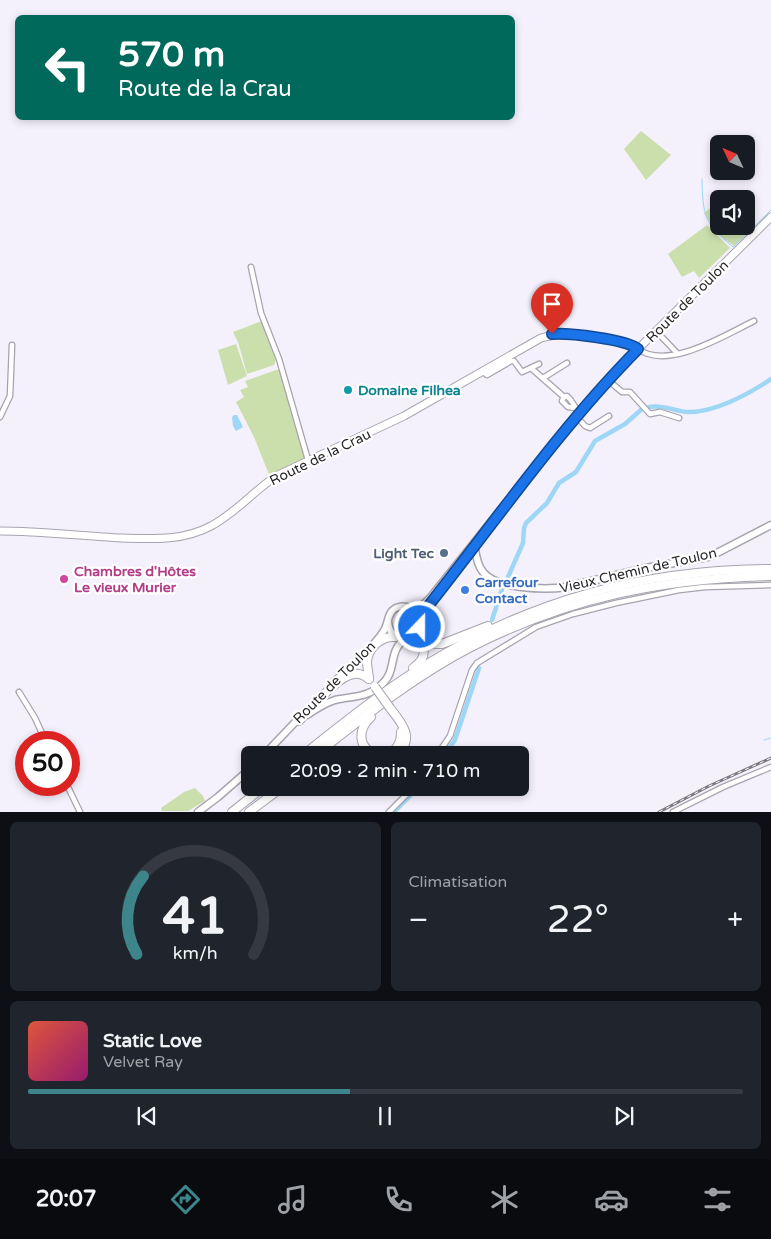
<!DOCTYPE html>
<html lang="fr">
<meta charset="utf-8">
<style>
:root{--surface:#171b24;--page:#20242c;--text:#f1f3f6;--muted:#9ea1a6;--line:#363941;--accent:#3d858a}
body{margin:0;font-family:"Varela Round",sans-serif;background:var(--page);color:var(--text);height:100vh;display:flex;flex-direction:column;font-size:19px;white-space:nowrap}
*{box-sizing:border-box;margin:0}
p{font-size:16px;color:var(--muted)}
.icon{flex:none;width:28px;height:28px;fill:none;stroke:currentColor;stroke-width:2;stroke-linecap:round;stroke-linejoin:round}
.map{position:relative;height:812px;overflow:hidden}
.details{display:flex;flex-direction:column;gap:10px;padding:10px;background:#0d0f14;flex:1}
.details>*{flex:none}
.guide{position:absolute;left:15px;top:15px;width:500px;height:105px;border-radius:8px;box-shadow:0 2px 8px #0003;background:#00695c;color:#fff;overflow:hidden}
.needle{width:32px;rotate:314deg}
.buttons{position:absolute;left:710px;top:135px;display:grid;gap:10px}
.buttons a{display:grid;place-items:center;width:45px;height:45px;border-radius:8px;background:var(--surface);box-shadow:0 2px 8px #0003;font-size:25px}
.speed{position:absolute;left:15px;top:731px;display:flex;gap:10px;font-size:25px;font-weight:700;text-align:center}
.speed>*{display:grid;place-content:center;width:65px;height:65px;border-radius:50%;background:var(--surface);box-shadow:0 2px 8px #0003;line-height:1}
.speed .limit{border:8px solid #d22;background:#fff;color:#111}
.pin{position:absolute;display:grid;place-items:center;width:42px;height:42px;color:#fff;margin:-51px -21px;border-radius:50% 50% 50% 0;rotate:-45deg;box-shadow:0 0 5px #0007}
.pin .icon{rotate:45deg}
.me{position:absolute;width:55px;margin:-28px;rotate:22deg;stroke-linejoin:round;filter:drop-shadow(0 0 4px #0008)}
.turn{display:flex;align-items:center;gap:18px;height:105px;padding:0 20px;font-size:22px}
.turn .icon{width:65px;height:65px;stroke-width:2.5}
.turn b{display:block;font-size:35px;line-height:42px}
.big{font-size:38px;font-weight:600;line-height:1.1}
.details .widget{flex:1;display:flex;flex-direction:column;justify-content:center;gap:8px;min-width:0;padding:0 18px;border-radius:8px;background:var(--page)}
.details .dial{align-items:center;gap:0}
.dial svg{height:130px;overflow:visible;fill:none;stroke:var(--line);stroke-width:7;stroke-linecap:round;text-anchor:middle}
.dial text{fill:var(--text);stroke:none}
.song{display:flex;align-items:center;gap:15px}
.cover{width:60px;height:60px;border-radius:8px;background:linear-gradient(135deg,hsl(10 70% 55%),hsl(320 70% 35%))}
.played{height:5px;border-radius:2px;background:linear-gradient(90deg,var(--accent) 45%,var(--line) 45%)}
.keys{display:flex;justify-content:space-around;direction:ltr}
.heat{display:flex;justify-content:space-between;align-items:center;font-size:28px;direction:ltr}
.details .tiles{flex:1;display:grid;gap:10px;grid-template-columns:1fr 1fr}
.widget:last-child{grid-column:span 2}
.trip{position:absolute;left:241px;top:746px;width:288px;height:50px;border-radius:8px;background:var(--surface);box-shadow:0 2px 8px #0003;font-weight:600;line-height:50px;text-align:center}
.dock{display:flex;height:80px;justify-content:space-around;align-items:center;background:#090b0e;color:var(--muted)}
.dock .icon{width:35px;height:35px}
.dock .on{color:var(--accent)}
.dock b{font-size:22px;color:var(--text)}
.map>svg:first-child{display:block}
.green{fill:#cbdfad}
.water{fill:#9ed7f6}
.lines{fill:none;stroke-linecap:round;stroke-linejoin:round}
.stream{stroke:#9ed7f6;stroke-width:1}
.canal{stroke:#9ed7f6;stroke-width:4.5}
.street-casing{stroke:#a8a4af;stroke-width:7}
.secondary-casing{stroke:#a8a4af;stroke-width:9}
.primary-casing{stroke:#a8a4af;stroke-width:9}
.highway-casing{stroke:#a8a4af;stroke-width:10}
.street{stroke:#fff;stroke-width:4.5}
.secondary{stroke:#fff;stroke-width:6}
.primary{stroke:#fff;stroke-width:7}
.highway{stroke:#fff;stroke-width:8}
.rail-casing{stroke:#7c7a81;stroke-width:3}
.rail{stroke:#fff;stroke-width:1;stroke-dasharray:4;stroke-linecap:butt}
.highway-bridge-casing{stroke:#a8a4af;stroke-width:10;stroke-linecap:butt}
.highway-bridge{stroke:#fff;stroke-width:8}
.route-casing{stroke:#114b97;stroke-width:12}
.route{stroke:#1a73e8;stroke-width:9}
.culture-dot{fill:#0f9aa8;stroke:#fff;stroke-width:2}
.service-dot{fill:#5c6f8a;stroke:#fff;stroke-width:2}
.hotel-dot{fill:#d1479c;stroke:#fff;stroke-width:2}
.shop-dot{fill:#3f7fe0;stroke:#fff;stroke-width:2}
.labels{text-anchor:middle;stroke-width:4.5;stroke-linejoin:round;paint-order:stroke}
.street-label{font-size:14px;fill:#29272b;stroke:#fff}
.culture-label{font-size:14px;font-weight:bold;fill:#0d838f;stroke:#fff;text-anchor:start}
.service-label{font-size:14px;font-weight:bold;fill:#4e5e75;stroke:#fff;text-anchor:end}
.hotel-label{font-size:14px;font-weight:bold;fill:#b23c85;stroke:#fff;text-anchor:start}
.shop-label{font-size:14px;font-weight:bold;fill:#366cbe;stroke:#fff;text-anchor:start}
</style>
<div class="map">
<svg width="771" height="812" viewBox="0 0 771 812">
<rect width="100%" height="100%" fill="#f5f1fc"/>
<g class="green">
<path d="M641,131L671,155L646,180L624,149Z"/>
<path d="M719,201V226H746V217L753,226L734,246L719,235L704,213Z"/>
<path d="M707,225L730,248L699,278L694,271L682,277L668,254Z"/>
<path d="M262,321L277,357L274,365L247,374L238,342L233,332Z"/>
<path d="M236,344L247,376L228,385L218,350Z"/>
<path d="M279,369L306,458L270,477L254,437L236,402L244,397L240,390L248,387L245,381Z"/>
<path d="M195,788L203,796L205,801L188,811H162L161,808L184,792Z"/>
</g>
<path class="water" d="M234,415H237L243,427L236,431L233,426L232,417Z"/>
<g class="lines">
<g class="stream">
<path d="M702,179C703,217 704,222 733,247L771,210"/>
<path d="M764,740L771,738"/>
</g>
<g class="canal">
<path d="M649,407C662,404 674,411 687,412C714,413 749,394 771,379"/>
<path d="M508,577L523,543L524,528L526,523L547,503L559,483L576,472L595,441L625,424L643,408"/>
<path d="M492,620L502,589"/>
<path d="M444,755L455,740L479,668"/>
<path d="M394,812L418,788"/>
</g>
<g class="street-casing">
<g id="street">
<path d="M251,267L261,313L279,359L308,460"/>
<path d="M656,331L677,353"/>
<path d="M638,349C668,371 725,335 754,321"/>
<path d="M531,368L564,397L567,396C573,401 574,407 579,412"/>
<path d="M482,371L487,375L511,361H514L522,372L539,364"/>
<path d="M543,378L567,363"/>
<path d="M608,380L622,392H630L650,414L660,412L679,418"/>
<path d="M564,397L562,401L568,407L576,408"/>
<path d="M576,416L585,426L590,428L609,416"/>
<path d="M0,417L10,396L12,345"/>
<path d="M19,692L35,718L46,742"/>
<path d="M403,746L416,755"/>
<path d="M403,755H406"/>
<path d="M437,755L450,736L472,670L477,663L536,627L573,614L616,603L679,590L705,587L771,585"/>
<path d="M67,785L80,812"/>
<path d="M389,812L413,788"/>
<path d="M673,812L723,787L771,767"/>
</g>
</g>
<g class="secondary-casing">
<g id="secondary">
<path d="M468,551L472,548L475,549C476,556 478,566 483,572C496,589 546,590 566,587L646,568L708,557L717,553L771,525"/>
<path d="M412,609L424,604L430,598L566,428L592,397L638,349"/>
<path d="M420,618L432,601"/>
<path d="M335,681C349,668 374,647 383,632C388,626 387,617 392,611C402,601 420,609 420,623C420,644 388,645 388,620"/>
<path d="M307,715C316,709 325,703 335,700C352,696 367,698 381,685C398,671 387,652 405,639"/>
<path d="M264,755L300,717"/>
<path d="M198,812L218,797L250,769"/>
</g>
</g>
<g class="primary-casing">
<path id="primary" d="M0,531C40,531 81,536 122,538C153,539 183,541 211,526C236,513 254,490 278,475L404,416L541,338C571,329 601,339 631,345L638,349L771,217"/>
</g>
<g class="highway-casing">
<g id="highway">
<path d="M420,627C422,640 429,645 442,644L488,626"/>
<path d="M409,638C429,644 427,658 413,668"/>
<path d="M369,679C369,674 367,668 367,662C368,648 381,636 395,637"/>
<path d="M390,708C402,723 416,739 396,755"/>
<path d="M371,717C358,729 357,746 375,755"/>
<path d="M299,721C312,708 337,676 354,674C360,673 365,676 369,679"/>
<path d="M303,755C341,725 378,695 419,669C530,600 641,570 771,569"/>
<path d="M315,755C365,716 415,676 471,647C567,598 664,578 771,576"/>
<path d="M385,755C396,751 401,744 401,732"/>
<path d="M232,812L262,788"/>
<path d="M249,812L281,788"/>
</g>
</g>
<use href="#street" class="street"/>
<use href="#secondary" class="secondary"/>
<use href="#primary" class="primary"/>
<use href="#highway" class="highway"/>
<g class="rail-casing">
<path id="rail" d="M659,812L709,786L771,758"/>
</g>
<use href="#rail" class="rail"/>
<g class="highway-bridge-casing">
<path id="highway-bridge" d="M375,687L390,708"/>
</g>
<use href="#highway-bridge" class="highway-bridge"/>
</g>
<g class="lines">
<g class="route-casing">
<path id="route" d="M420,627V618L425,610C495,522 559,429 638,349C626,339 569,333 552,334"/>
</g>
<use href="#route" class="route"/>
</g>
<circle class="culture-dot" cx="348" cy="390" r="5"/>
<circle class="service-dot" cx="444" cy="553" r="5"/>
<circle class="hotel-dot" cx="64" cy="579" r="5"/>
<circle class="shop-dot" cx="465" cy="590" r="5"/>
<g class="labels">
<g class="street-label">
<text transform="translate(687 301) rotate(-45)" y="5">Route de Toulon</text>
<text transform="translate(320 457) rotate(-26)" y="5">Route de la Crau</text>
<text transform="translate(638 570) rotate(-13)" y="5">Vieux Chemin de Toulon</text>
<text transform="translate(334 682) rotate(-45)" y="5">Route de Toulon</text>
</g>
<g class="culture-label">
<text x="358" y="395">Domaine Filhea</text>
</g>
<g class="service-label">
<text x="434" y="558">Light Tec</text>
</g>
<g class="hotel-label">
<text x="74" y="576">Chambres d'Hôtes<tspan x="74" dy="16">Le vieux Murier</tspan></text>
</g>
<g class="shop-label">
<text x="475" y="587">Carrefour<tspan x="475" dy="16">Contact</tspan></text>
</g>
</g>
</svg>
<div class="buttons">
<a><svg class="needle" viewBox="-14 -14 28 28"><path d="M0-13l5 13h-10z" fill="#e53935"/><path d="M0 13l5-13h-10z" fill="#9ea1a6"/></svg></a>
<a><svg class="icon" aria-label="sound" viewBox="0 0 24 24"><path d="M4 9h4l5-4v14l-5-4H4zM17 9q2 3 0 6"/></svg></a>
</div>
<div class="speed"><div class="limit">50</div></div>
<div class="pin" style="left:552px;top:334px;background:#d93025"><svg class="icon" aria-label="arrive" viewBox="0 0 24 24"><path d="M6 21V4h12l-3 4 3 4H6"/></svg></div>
<svg class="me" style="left:420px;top:627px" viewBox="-20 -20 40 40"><circle r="17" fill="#1a73e8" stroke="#fff" stroke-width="3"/><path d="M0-11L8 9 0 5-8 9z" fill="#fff"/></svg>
<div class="trip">20:09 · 2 min · 710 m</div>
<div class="guide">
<div class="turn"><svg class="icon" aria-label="left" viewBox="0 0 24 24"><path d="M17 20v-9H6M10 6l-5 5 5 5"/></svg><div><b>570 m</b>Route de la Crau</div></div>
</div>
</div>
<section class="details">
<div class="tiles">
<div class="widget dial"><svg viewBox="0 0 100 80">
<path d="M14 69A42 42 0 1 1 86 69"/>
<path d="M14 69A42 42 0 0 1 18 21" stroke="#3d858a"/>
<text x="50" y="56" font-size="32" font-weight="700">41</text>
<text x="50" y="72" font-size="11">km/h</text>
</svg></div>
<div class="widget"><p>Climatisation</p>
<div class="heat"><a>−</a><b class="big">22°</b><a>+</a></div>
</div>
<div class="widget">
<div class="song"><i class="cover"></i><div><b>Static Love</b><p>Velvet Ray</p></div></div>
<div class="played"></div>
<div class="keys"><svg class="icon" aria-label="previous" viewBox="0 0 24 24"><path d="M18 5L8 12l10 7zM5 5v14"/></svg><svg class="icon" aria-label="pause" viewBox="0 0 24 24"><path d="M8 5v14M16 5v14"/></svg><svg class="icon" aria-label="next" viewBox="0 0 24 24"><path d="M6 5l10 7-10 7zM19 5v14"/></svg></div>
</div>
</div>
</section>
<nav class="dock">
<b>20:07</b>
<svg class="icon on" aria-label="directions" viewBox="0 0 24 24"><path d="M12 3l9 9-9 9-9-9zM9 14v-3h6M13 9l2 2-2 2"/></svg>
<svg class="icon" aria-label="music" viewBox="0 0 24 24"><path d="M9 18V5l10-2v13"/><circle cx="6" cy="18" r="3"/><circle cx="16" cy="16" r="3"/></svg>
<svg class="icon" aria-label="phone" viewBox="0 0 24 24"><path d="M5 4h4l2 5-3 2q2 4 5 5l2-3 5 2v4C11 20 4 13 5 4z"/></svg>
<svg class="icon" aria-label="climate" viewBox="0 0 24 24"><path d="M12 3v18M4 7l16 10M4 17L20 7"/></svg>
<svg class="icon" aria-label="car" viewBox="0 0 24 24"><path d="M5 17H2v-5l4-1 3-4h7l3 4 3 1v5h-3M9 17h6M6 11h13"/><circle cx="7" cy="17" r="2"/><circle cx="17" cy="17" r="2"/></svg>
<svg class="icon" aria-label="filters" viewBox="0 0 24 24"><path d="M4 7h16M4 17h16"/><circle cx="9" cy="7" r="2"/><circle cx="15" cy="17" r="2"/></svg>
</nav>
